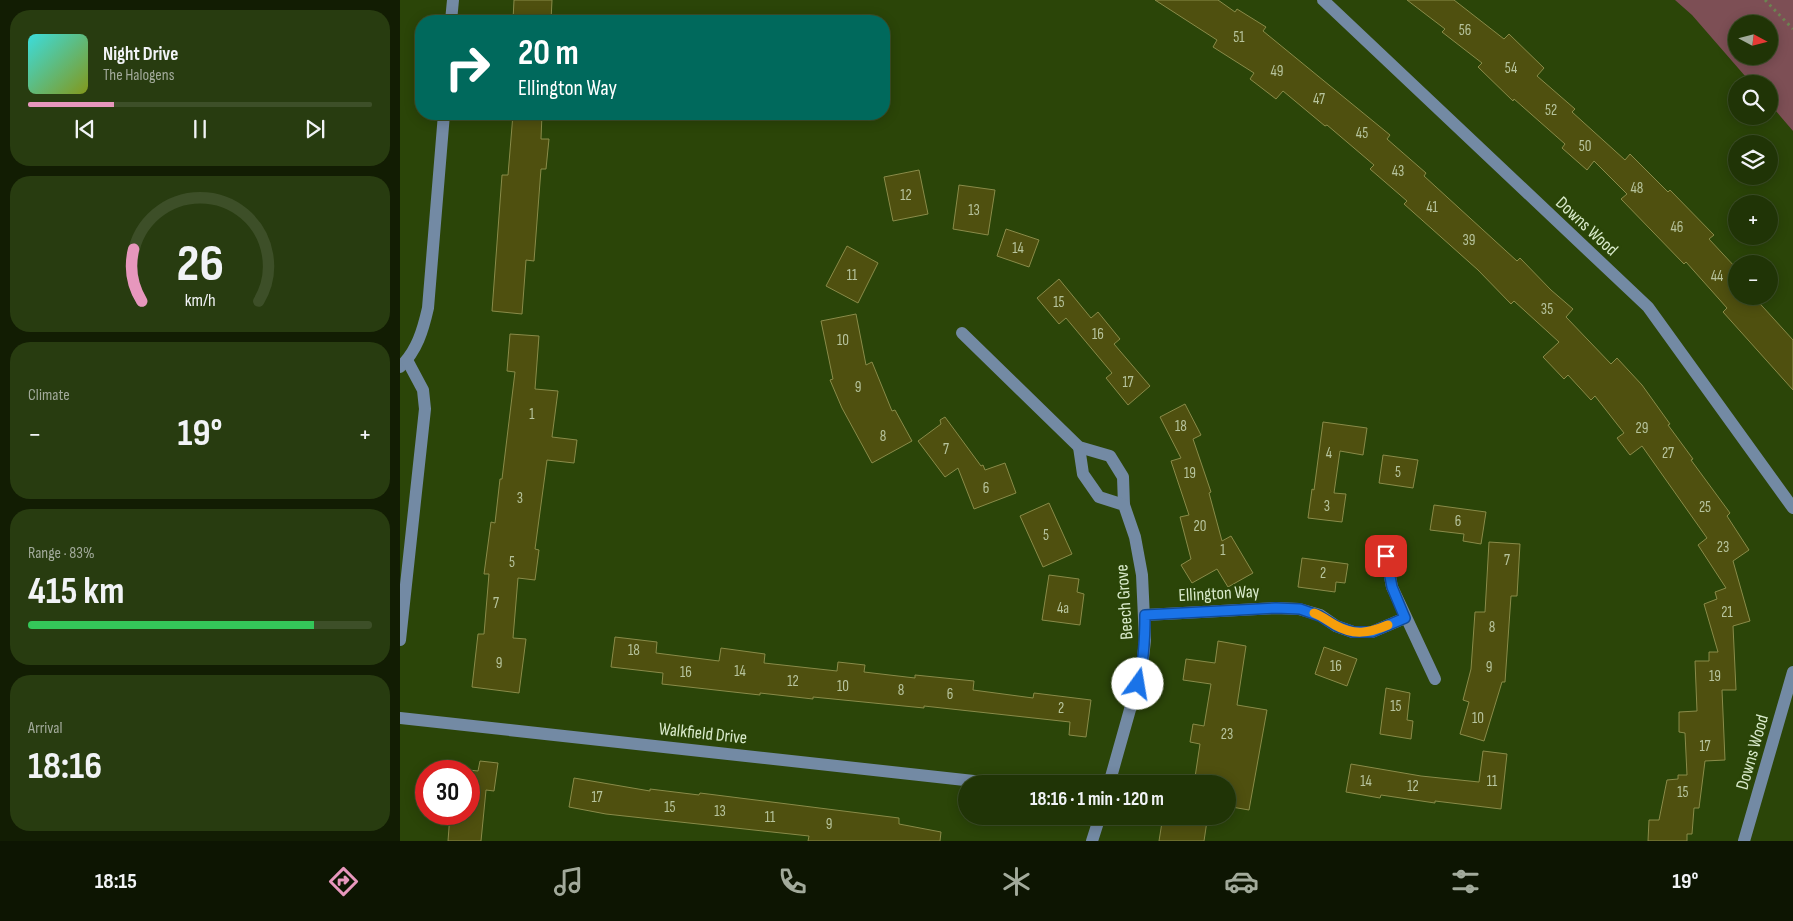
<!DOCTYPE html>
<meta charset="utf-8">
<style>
:root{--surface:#203406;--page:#283c10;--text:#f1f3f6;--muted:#a2aa9b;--line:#3d4f28;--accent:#e797bd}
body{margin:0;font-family:"Sofia Sans Condensed",sans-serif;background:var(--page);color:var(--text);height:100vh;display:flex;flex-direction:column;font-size:19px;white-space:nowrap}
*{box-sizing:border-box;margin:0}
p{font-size:16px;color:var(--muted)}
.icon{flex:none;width:28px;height:28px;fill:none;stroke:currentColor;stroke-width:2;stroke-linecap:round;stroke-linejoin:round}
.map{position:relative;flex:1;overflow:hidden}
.panel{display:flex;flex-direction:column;gap:10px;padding:10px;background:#121d03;width:400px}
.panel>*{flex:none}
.banner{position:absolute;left:15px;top:15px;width:475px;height:105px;border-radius:20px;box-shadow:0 2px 12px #0003,0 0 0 1px var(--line);background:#00695c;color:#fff;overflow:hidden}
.needle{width:32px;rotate:97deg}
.tools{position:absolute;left:1328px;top:15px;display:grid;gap:10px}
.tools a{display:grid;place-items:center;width:50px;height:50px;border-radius:50%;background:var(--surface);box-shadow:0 2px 12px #0003,0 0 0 1px var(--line);font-size:25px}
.speed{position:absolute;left:15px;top:760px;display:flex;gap:10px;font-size:25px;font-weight:700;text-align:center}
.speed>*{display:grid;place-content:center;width:65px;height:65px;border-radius:50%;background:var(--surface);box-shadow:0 2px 12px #0003,0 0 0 1px var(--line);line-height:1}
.speed .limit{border:8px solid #d22;background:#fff;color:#111}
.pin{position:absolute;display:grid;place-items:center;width:42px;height:42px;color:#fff;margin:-21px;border-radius:10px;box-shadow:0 2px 8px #0006}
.me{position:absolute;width:55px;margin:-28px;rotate:13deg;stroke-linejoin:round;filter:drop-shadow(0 0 4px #0008)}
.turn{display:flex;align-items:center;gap:18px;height:105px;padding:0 20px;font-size:22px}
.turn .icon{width:65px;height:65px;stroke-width:2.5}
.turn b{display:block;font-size:35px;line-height:42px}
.big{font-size:38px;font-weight:700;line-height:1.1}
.panel .card{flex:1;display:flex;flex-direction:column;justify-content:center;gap:8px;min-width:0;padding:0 18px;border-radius:20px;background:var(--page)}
.panel .dial{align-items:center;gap:0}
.dial svg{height:130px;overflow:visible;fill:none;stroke:var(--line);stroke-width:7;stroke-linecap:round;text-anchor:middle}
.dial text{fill:var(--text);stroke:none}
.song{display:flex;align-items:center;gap:15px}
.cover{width:60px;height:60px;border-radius:8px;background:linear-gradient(135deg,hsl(180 70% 55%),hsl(70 70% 35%))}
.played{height:5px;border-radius:2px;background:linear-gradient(90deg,var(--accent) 25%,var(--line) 25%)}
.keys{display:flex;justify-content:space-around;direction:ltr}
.heat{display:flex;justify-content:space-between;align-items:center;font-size:28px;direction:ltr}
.charge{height:8px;border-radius:4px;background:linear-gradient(90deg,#34c759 83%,var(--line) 0)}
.trip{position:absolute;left:558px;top:775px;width:278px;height:50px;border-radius:25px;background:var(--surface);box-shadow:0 2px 12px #0003,0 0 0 1px var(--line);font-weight:700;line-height:50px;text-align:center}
.menu{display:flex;height:80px;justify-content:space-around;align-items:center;background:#0d1502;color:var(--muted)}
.menu .icon{width:35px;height:35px}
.menu .selected{color:var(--accent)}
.menu b{font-size:22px;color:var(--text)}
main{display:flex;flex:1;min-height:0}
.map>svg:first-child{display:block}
.green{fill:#7d4f55;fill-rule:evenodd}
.building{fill:#4f500f;stroke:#898b49}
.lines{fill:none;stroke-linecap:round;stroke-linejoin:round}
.path{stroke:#6c8351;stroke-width:3;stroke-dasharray:2.5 4;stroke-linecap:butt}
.minor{stroke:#738aa4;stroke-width:12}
.route-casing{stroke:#114b97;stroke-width:12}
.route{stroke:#1a73e8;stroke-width:9}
.slow{stroke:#f59e0b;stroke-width:9}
.labels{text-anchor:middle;stroke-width:5;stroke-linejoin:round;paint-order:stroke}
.number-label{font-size:15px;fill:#b7c49d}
.street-label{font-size:18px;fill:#daebcc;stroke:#2b4508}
</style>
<main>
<section class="panel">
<div class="card">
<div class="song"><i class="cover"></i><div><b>Night Drive</b><p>The Halogens</p></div></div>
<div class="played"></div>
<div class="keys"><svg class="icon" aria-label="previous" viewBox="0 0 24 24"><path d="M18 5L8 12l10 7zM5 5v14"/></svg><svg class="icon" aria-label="pause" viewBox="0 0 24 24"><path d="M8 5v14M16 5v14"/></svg><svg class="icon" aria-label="next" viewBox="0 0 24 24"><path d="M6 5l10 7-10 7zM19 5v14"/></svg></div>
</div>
<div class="card dial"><svg viewBox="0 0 100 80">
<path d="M14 69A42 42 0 1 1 86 69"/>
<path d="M14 69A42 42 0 0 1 9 37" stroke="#e797bd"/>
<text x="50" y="56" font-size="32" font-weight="700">26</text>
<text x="50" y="72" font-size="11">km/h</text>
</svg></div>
<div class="card"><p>Climate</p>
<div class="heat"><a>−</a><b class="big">19°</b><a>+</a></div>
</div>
<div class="card"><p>Range · 83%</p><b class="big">415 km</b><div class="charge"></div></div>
<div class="card"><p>Arrival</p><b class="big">18:16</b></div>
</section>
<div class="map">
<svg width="1393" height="841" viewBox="0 0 1393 841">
<rect width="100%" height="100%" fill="#2b4508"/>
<path class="green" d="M1275,0H1393V131L1369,103V84H1352L1292,15ZM1336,24H1369V56H1336Z"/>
<g class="building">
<path d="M114,0H152L151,21L113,20Z"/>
<path d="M755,0H818L835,12L837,9L866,27L863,31L990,135L987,139L1026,173L1024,176L1117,261L1120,258L1151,290L1173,309L1166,317L1211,364L1217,358L1242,385L1270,424L1268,425L1293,459L1291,460L1330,513L1327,516L1349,550L1333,561L1350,621L1333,626L1336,690H1322L1325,760L1305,761L1299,808H1294L1292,834H1287V841H1248L1249,820H1259L1267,780L1278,779V775H1287L1285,733L1279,732V712L1297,711L1295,661H1309V652H1318L1304,604L1317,599L1315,592L1326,588L1298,545L1307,538L1242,446L1230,455L1217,438L1224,433L1195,396L1191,400L1168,375L1164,379L1143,357L1159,342L1114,301L1111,304L1078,270L1004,204L1007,201L970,169L974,165L927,125L925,126L883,91L876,99L850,79L854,73L813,47L817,40Z"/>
<path d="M1007,0H1054L1104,39L1109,34L1144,68L1137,76L1175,109L1172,112L1225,160L1230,154L1268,192L1270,190L1314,235L1309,239L1336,268V296H1353L1393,340V390L1323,312L1327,308L1286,262L1284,264L1221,199L1227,194L1194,161L1187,170L1162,148L1165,144L1114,99L1113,101L1078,67L1082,63L1042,32L1045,29Z"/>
<path d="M113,114H142L141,139H149L146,169H141L134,261L126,260L122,314L92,311L102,175H108Z"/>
<path d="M519,170L528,214L493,221L484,177Z"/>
<path d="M559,185L595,190L588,235L553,229Z"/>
<path d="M606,229L639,240L629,267L597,256Z"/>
<path d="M447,246L478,263L458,303L426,286Z"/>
<path d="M659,279L691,318L698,312L720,339L714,344L750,386L728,405L706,378L712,373L666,318L659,324L637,298Z"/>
<path d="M456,314L466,365L472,362L492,411L495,410L512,441L472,463L442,408L430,380L433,379L421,321Z"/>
<path d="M110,334L139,336L135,389L158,391L152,437L177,440L174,463L147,460L135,549L139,550L135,580L118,578L113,638L126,639L119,693L72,687L78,634H84L89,574H84L91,522L95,523L100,479H102L115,372L107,371Z"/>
<path d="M785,404L801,435L793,439L811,492L809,493L822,541L831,536L853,573L828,587L817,569L792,583L781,565L791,559L780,517L789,515L771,461L781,458L760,417Z"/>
<path d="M545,417L581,466L583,465L585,470L605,463L616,493L574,509L558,468L545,477L518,441L541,424L540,420Z"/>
<path d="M923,422L967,428L963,455L940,451L934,493L946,494L942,522L908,518L912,489L914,490Z"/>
<path d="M983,455L1018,460L1013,488L979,483Z"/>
<path d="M649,503L672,554L643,567L620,516Z"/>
<path d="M1034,505L1086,512L1081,544L1063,541L1064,534L1030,530Z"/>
<path d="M1089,542L1120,544L1117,596H1111L1105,682H1102L1084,741L1060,734L1069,702L1063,700L1071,669L1075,612H1085Z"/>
<path d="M902,558L948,564L945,583L936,582L935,592L898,587Z"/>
<path d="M649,575L679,579L677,592L684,594L680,625L642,620Z"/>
<path d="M215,637L257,642L256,653L319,661L321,648L365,654L364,663L437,671L438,662L465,665L464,672L515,678V675L574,681L573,690L633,698L634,693L691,700L686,737L669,735L670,722L524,706V708L413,697V699L360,693V695L262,684L263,673L211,667Z"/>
<path d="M818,641L846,646L837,705L867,710L849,810L826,806V784H794L800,744L790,742L793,724L804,726L811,684L783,680L786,659L815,663Z"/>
<path d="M924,647L957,659L947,686L915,674Z"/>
<path d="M986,688L1010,693L1007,720L1013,721L1011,739L980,734Z"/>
<path d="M1083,751L1107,754L1101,809L1035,801V803L981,795L980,798L946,792L951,764L1021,776L1079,782Z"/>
<path d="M80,761L98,763L94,791L86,790L81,841H48L50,814L69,816V770L78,771Z"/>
<path d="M174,778L250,791V789L299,795L300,793L499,818V824L541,832L540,841H408L409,836L206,814L169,807Z"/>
<path d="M763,816H779L807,821L804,841H759Z"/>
</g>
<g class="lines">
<path class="path" d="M1365,0L1393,29"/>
<g class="minor">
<path d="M923,0L1248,307L1393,508"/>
<path d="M51,21L53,0"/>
<path d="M562,333L679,447L710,456L723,477L724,505"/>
<path d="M0,367C17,351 23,330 28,308L44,114"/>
<path d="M679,447L683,474L699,497L724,505L735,537L742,575L745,640L742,667L709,784"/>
<path d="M986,556L992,587L1035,679"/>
<path d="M745,615L876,608L899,609L920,615L936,626L953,632H972L1005,618"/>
<path d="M0,640L25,409L23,390L7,360"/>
<path d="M0,718L601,784"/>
<path d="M692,841L700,816"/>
<path d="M1344,841L1393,672"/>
</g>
</g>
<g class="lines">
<g class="route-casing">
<path id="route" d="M738,684C744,661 745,639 745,615L876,608L900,609L920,616L936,626L953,632H972L1005,618L992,587L986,556"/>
</g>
<use href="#route" class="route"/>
<path class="slow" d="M914,613C922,616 928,621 935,625C954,636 969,633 988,625"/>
</g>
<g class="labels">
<g class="number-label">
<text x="1065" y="35">56</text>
<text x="839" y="42">51</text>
<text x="1111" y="73">54</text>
<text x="877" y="76">49</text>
<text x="919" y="104">47</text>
<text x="1151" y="115">52</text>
<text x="962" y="138">45</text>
<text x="1185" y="151">50</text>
<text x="998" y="176">43</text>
<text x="1237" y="193">48</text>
<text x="506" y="200">12</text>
<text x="1032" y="212">41</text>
<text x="574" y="215">13</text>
<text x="1277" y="232">46</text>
<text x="1069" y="245">39</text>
<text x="618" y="253">14</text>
<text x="452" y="280">11</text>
<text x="1317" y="281">44</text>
<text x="659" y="307">15</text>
<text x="1147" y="314">35</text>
<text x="698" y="339">16</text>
<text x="443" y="345">10</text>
<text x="728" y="387">17</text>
<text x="458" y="392">9</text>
<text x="132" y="419">1</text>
<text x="781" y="431">18</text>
<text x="1242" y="433">29</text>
<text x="483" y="441">8</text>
<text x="546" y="454">7</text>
<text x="929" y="458">4</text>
<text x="1268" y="458">27</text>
<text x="998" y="477">5</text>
<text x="790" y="478">19</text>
<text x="586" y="493">6</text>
<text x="120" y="503">3</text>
<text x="927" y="511">3</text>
<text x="1305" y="512">25</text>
<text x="1058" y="526">6</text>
<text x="800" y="531">20</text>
<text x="646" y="540">5</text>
<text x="1323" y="552">23</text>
<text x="823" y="555">1</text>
<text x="1107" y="565">7</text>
<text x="112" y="567">5</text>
<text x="923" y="578">2</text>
<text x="96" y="608">7</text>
<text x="663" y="613">4a</text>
<text x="1327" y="617">21</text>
<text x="1092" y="632">8</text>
<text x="234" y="655">18</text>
<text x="99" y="668">9</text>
<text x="936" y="671">16</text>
<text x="1089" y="672">9</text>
<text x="340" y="676">14</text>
<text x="286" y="677">16</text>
<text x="1315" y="681">19</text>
<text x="393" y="686">12</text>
<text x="443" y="691">10</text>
<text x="501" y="695">8</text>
<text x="550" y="699">6</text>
<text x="996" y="711">15</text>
<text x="661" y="713">2</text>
<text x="1078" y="723">10</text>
<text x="827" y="739">23</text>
<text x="1305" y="751">17</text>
<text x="966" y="786">14</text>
<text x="1092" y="786">11</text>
<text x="1013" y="791">12</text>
<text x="1283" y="797">15</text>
<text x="197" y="802">17</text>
<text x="270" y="812">15</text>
<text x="320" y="816">13</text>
<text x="370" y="822">11</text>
<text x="429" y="829">9</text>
</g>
<g class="street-label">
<text transform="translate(1187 226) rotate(43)" y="6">Downs Wood</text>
<text transform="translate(819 593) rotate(-3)" y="6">Ellington Way</text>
<text transform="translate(724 602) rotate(-94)" y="6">Beech Grove</text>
<text transform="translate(303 733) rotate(6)" y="6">Walkfield Drive</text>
<text transform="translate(1352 752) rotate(-74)" y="6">Downs Wood</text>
</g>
</g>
</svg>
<div class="tools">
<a><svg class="needle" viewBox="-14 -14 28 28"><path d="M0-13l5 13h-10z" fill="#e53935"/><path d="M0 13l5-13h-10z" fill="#a2aa9b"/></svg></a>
<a><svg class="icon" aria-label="search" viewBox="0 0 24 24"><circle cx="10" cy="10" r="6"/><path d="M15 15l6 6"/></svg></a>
<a><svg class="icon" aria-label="layers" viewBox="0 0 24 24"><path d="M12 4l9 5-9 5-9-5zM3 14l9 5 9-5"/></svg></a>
<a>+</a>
<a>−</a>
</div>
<div class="speed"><div class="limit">30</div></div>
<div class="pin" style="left:986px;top:556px;background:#d93025"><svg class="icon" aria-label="arrive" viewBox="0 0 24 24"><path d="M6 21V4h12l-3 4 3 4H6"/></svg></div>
<svg class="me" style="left:738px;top:684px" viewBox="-20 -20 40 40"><circle r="19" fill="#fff"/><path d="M0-13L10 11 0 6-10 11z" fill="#1a73e8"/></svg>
<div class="trip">18:16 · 1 min · 120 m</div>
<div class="banner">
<div class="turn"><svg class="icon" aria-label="right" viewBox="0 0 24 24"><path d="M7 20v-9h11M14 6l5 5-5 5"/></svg><div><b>20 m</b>Ellington Way</div></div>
</div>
</div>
</main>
<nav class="menu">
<b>18:15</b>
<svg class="icon selected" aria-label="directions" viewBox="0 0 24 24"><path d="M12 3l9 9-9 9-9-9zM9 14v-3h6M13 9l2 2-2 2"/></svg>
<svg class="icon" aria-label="music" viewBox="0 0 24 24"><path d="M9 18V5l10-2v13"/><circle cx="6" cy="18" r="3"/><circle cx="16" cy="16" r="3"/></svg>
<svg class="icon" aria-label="phone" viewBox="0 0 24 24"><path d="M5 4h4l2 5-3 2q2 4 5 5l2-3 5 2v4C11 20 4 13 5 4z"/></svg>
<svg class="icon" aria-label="climate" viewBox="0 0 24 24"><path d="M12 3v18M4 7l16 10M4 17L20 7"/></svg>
<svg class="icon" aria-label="car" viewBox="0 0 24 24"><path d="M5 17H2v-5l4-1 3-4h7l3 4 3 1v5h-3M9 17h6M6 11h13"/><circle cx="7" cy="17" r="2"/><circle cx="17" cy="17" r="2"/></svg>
<svg class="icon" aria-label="filters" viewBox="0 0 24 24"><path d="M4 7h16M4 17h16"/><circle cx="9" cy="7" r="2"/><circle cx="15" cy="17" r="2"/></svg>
<b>19°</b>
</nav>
